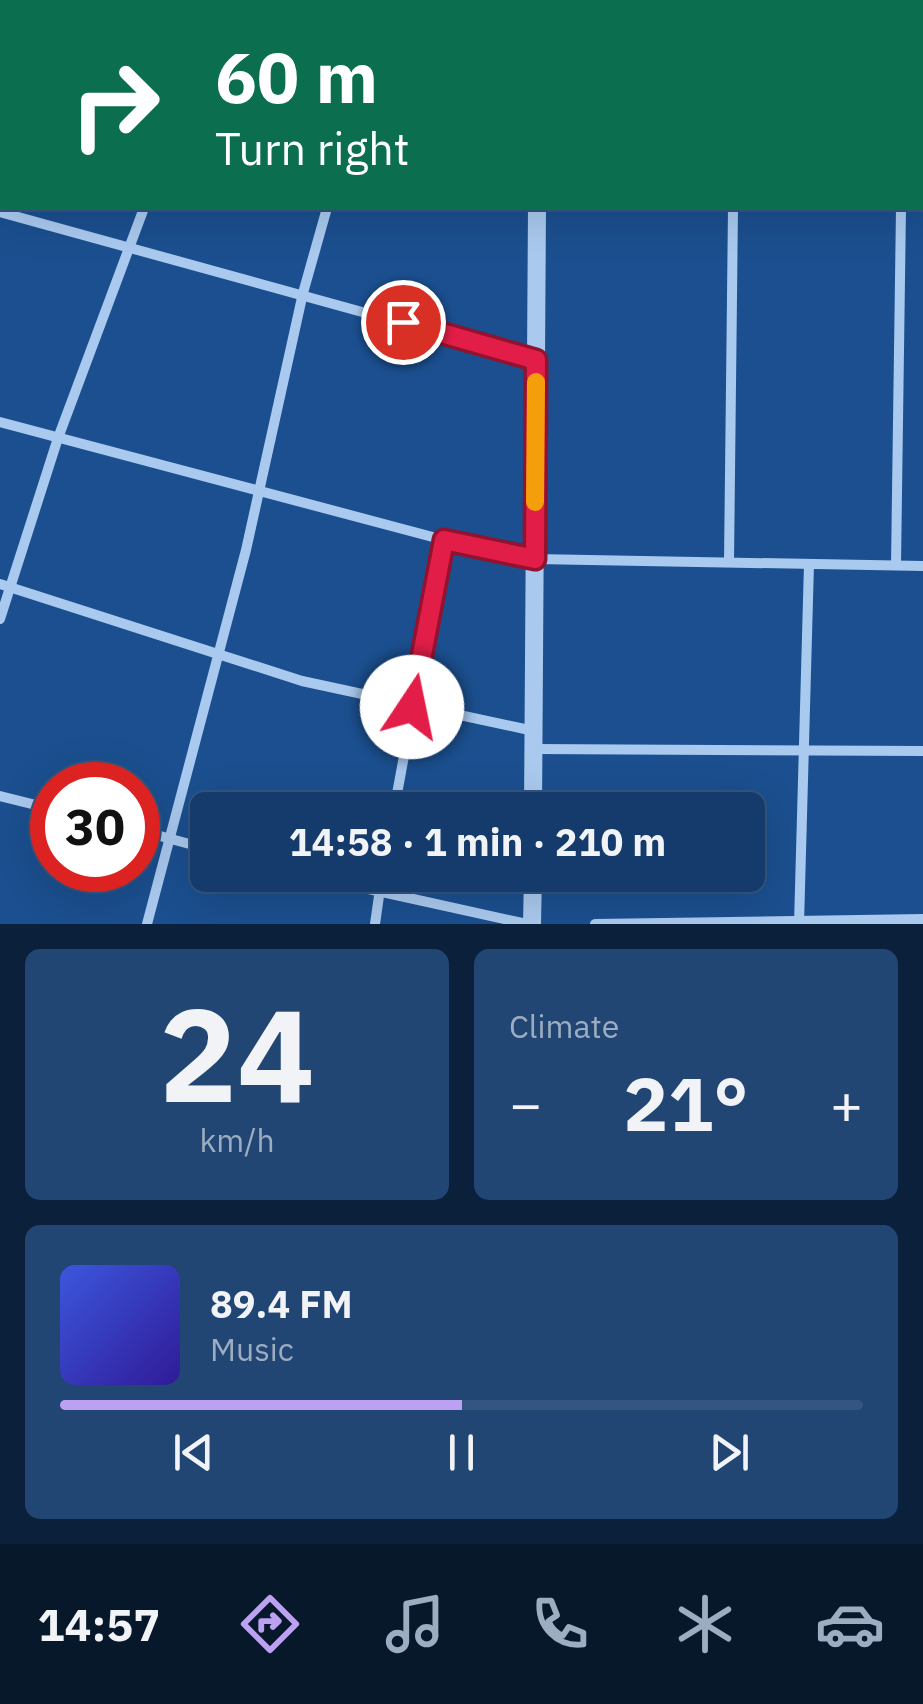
<!DOCTYPE html>
<meta charset="utf-8">
<style>
:root{--surface:#143b6b;--page:#214673;--text:#f1f3f6;--muted:#9dadc1;--line:#33557e;--accent:#bca0f2}
body{margin:0;font-family:"IBM Plex Sans",sans-serif;background:var(--page);color:var(--text);height:100vh;display:flex;flex-direction:column;font-size:38px;white-space:nowrap}
*{box-sizing:border-box;margin:0}
p{font-size:32px;color:var(--muted)}
.icon{flex:none;width:55px;height:55px;fill:none;stroke:currentColor;stroke-width:2;stroke-linecap:round;stroke-linejoin:round}
.map{position:relative;height:924px;overflow:hidden}
.drawer{display:flex;flex-direction:column;gap:25px;padding:25px;background:#0b203b;flex:1}
.drawer>*{flex:none}
.hud{position:absolute;left:0px;top:0px;width:925px;height:210px;box-shadow:0 10px 40px #0002,0 0 0 2px var(--line);background:#0b6e4f;color:#fff;overflow:hidden}
.speed{position:absolute;left:30px;top:762px;display:flex;gap:20px;font-size:50px;font-weight:700;text-align:center}
.speed>*{display:grid;place-content:center;width:130px;height:130px;border-radius:50%;background:var(--surface);box-shadow:0 10px 40px #0002,0 0 0 2px var(--line);line-height:1}
.speed .limit{border:15px solid #d22;background:#fff;color:#111}
.pin{position:absolute;display:grid;place-items:center;width:85px;height:85px;color:#fff;margin:-42px;border:5px solid #fff;border-radius:50%;box-shadow:0 2px 10px #0007}
.me{position:absolute;width:110px;margin:-55px;rotate:11deg;stroke-linejoin:round;filter:drop-shadow(0 0 8px #0008)}
.turn{display:flex;align-items:center;gap:35px;height:210px;padding:0 50px;font-size:45px}
.turn .icon{width:130px;height:130px;stroke-width:2.5}
.turn b{display:block;font-size:70px;line-height:85px}
.big{font-size:75px;font-weight:800;line-height:1.1}
.drawer .tile{flex:1;display:flex;flex-direction:column;justify-content:center;gap:15px;min-width:0;padding:0 35px;border-radius:15px;background:var(--page)}
.drawer .dial{align-items:center;gap:0}
.dial b{font-size:130px;line-height:1}
.song{display:flex;align-items:center;gap:30px}
.cover{width:120px;height:120px;border-radius:15px;background:linear-gradient(135deg,hsl(230 70% 55%),hsl(250 70% 35%))}
.played{height:10px;border-radius:5px;background:linear-gradient(90deg,var(--accent) 50%,var(--line) 50%)}
.keys{display:flex;justify-content:space-around;direction:ltr}
.heat{display:flex;justify-content:space-between;align-items:center;font-size:55px;direction:ltr}
.drawer .tiles{flex:1;display:grid;gap:25px;grid-template-columns:1fr 1fr}
.tile:last-child{grid-column:span 2}
.trip{position:absolute;left:190px;top:792px;width:575px;height:100px;border-radius:15px;background:var(--surface);box-shadow:0 10px 40px #0002,0 0 0 2px var(--line);font-weight:800;line-height:100px;text-align:center}
.tab-bar{display:flex;height:160px;justify-content:space-around;align-items:center;background:#08182b;color:var(--muted)}
.tab-bar .icon{width:70px;height:70px}
.tab-bar .current{color:var(--accent)}
.tab-bar b{font-size:45px;color:var(--text)}
.map>svg:first-child{display:block}
.lines{fill:none;stroke-linecap:round;stroke-linejoin:round}
.minor{stroke:#a9c9ee;stroke-width:10}
.tertiary{stroke:#a9c9ee;stroke-width:18}
.route-casing{stroke:#92132f;stroke-width:25}
.route{stroke:#e11d48;stroke-width:18}
.slow{stroke:#f59e0b;stroke-width:18}
</style>
<div class="map">
<svg width="923" height="924" viewBox="0 0 923 924">
<rect width="100%" height="100%" fill="#1b4f8f"/>
<g class="lines">
<g class="minor">
<path d="M35,2L36,0"/>
<path d="M214,2L215,0"/>
<path d="M388,2L389,0"/>
<path d="M739,2L740,0"/>
<path d="M906,2V0"/>
<path d="M0,58L2,59"/>
<path d="M0,127L2,120"/>
<path d="M922,177H923"/>
<path d="M0,212L536,360"/>
<path d="M0,422L444,540L535,559L923,566"/>
<path d="M729,562L733,208"/>
<path d="M896,565L901,208"/>
<path d="M0,584L302,681L534,731"/>
<path d="M0,619L58,438L144,208"/>
<path d="M534,749L923,751"/>
<path d="M0,796L52,809"/>
<path d="M394,810L444,540"/>
<path d="M138,830L208,849"/>
<path d="M305,875L527,924"/>
<path d="M147,924L246,550L303,293L327,208"/>
<path d="M375,924L382,875"/>
<path d="M595,924L923,919"/>
<path d="M799,924L809,564"/>
</g>
<g class="tertiary">
<path d="M542,2V0"/>
<path d="M533,810L537,208"/>
<path d="M532,924L533,875"/>
</g>
</g>
<g class="lines">
<g class="route-casing">
<path id="route" d="M403,322L536,360L535,559L444,540L412,707"/>
</g>
<use href="#route" class="route"/>
<path class="slow" d="M535,502L536,382"/>
</g>
</svg>
<div class="speed"><div class="limit">30</div></div>
<div class="pin" style="left:403px;top:322px;background:#d93025"><svg class="icon" aria-label="arrive" viewBox="0 0 24 24"><path d="M6 21V4h12l-3 4 3 4H6"/></svg></div>
<svg class="me" style="left:412px;top:707px" viewBox="-20 -20 40 40"><circle r="19" fill="#fff"/><path d="M0-13L10 11 0 6-10 11z" fill="#e11d48"/></svg>
<div class="trip">14:58 · 1 min · 210 m</div>
<div class="hud">
<div class="turn"><svg class="icon" aria-label="right" viewBox="0 0 24 24"><path d="M7 20v-9h11M14 6l5 5-5 5"/></svg><div><b>60 m</b>Turn right</div></div>
</div>
</div>
<section class="drawer">
<div class="tiles">
<div class="tile dial"><b>24</b><p>km/h</p></div>
<div class="tile"><p>Climate</p>
<div class="heat"><a>−</a><b class="big">21°</b><a>+</a></div>
</div>
<div class="tile">
<div class="song"><i class="cover"></i><div><b>89.4 FM</b><p>Music</p></div></div>
<div class="played"></div>
<div class="keys"><svg class="icon" aria-label="previous" viewBox="0 0 24 24"><path d="M18 5L8 12l10 7zM5 5v14"/></svg><svg class="icon" aria-label="pause" viewBox="0 0 24 24"><path d="M8 5v14M16 5v14"/></svg><svg class="icon" aria-label="next" viewBox="0 0 24 24"><path d="M6 5l10 7-10 7zM19 5v14"/></svg></div>
</div>
</div>
</section>
<nav class="tab-bar">
<b>14:57</b>
<svg class="icon current" aria-label="directions" viewBox="0 0 24 24"><path d="M12 3l9 9-9 9-9-9zM9 14v-3h6M13 9l2 2-2 2"/></svg>
<svg class="icon" aria-label="music" viewBox="0 0 24 24"><path d="M9 18V5l10-2v13"/><circle cx="6" cy="18" r="3"/><circle cx="16" cy="16" r="3"/></svg>
<svg class="icon" aria-label="phone" viewBox="0 0 24 24"><path d="M5 4h4l2 5-3 2q2 4 5 5l2-3 5 2v4C11 20 4 13 5 4z"/></svg>
<svg class="icon" aria-label="climate" viewBox="0 0 24 24"><path d="M12 3v18M4 7l16 10M4 17L20 7"/></svg>
<svg class="icon" aria-label="car" viewBox="0 0 24 24"><path d="M5 17H2v-5l4-1 3-4h7l3 4 3 1v5h-3M9 17h6M6 11h13"/><circle cx="7" cy="17" r="2"/><circle cx="17" cy="17" r="2"/></svg>
</nav>
